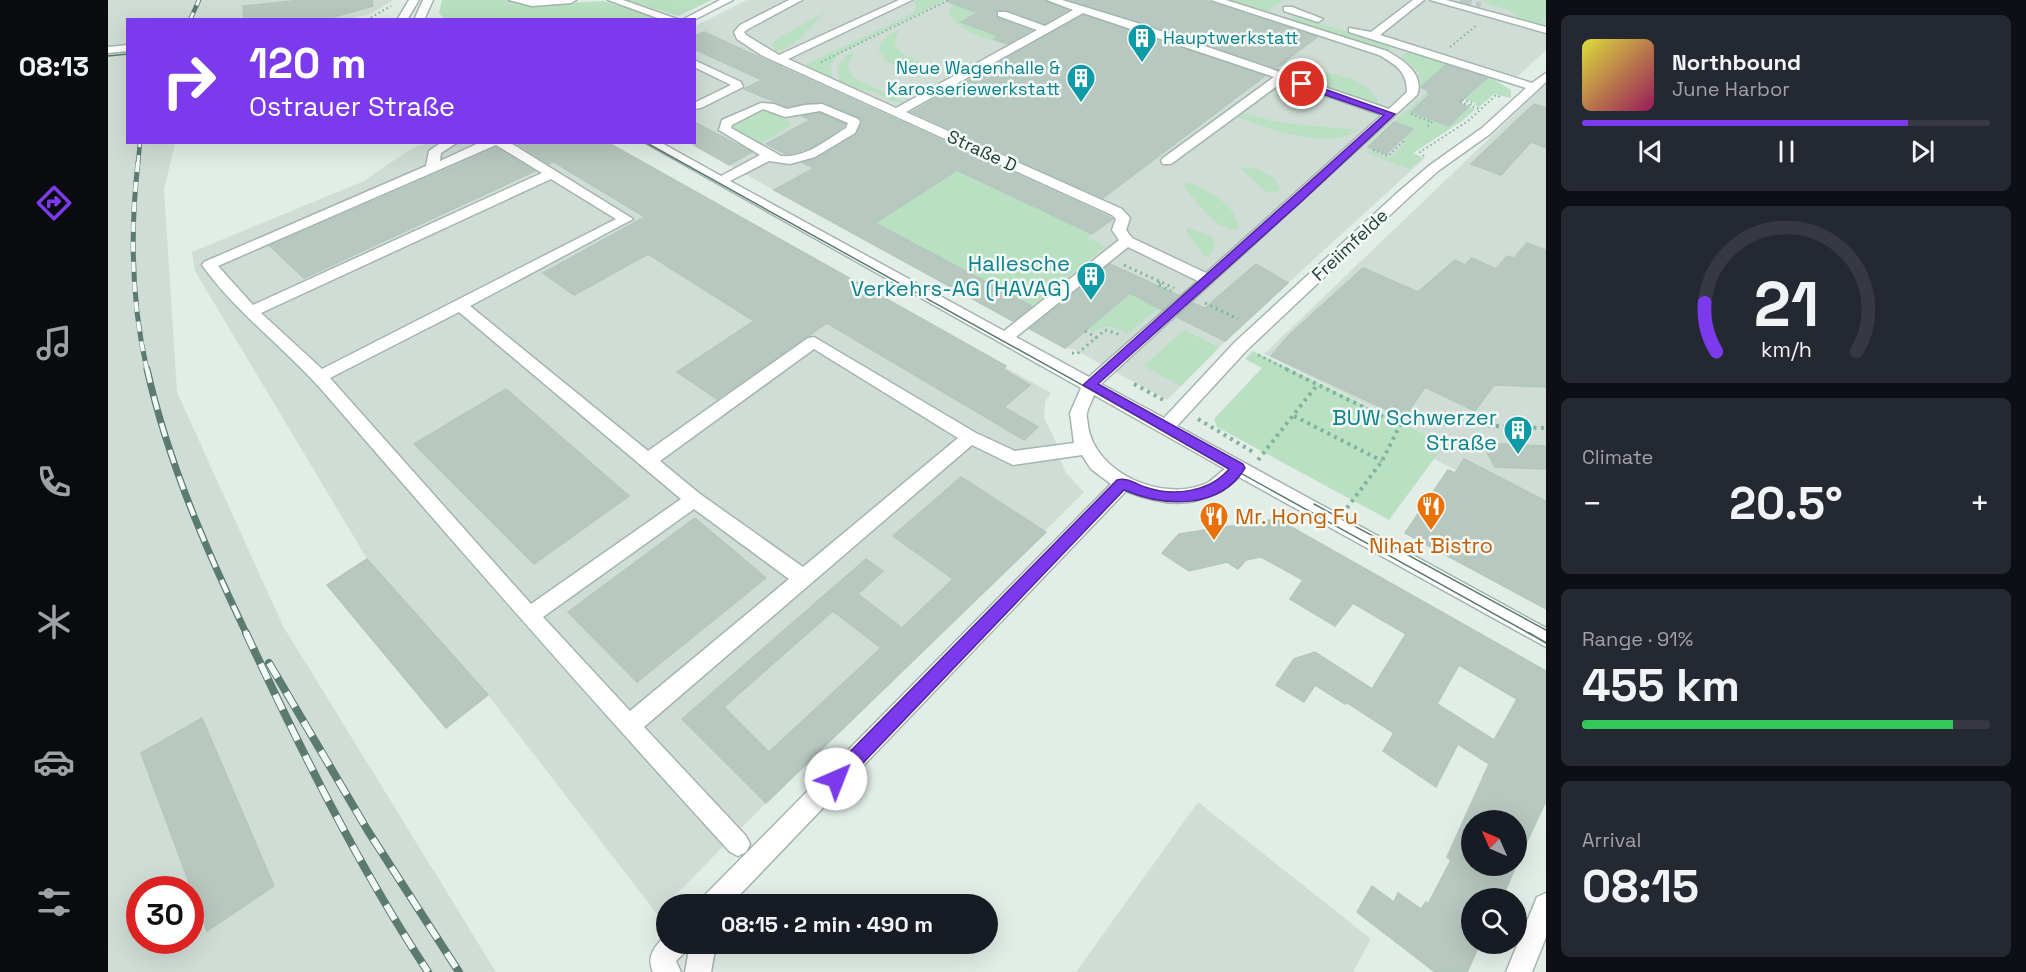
<!DOCTYPE html>
<meta charset="utf-8">
<style>
:root{--surface:#171b24;--page:#242831;--text:#f1f3f6;--muted:#9ea1a6;--line:#363941;--accent:#7c3aed}
body{margin:0;font-family:"Space Grotesk",sans-serif;background:var(--page);color:var(--text);height:100vh;display:flex;flex-direction:column;font-size:22px;white-space:nowrap}
*{box-sizing:border-box;margin:0}
p{font-size:20px;color:var(--muted)}
.icon{flex:none;width:33px;height:33px;fill:none;stroke:currentColor;stroke-width:2;stroke-linecap:round;stroke-linejoin:round}
.map{position:relative;flex:1;overflow:hidden}
.sheet{display:flex;flex-direction:column;gap:15px;padding:15px;background:#0d0f14;width:480px}
.sheet>*{flex:none}
.top-card{position:absolute;left:18px;top:18px;width:570px;height:126px;border-radius:0px;box-shadow:0 6px 24px #0002;background:#7c3aed;color:#fff;overflow:hidden}
.needle{width:39px;rotate:315deg}
.controls{position:absolute;left:1353px;top:810px;display:grid;gap:12px}
.controls a{display:grid;place-items:center;width:66px;height:66px;border-radius:50%;background:var(--surface);box-shadow:0 6px 24px #0002;font-size:30px}
.speed{position:absolute;left:18px;top:876px;display:flex;gap:12px;font-size:30px;font-weight:700;text-align:center}
.speed>*{display:grid;place-content:center;width:78px;height:78px;border-radius:50%;background:var(--surface);box-shadow:0 6px 24px #0002;line-height:1}
.speed .limit{border:9px solid #d22;background:#fff;color:#111}
.pin{position:absolute;display:grid;place-items:center;width:51px;height:51px;color:#fff;margin:-26px;border:3px solid #fff;border-radius:50%;box-shadow:0 2px 6px #0007}
.me{position:absolute;width:66px;margin:-33px;rotate:44deg;stroke-linejoin:round;filter:drop-shadow(0 0 4px #0008)}
.turn{display:flex;align-items:center;gap:21px;height:126px;padding:0 24px;font-size:27px}
.turn .icon{width:78px;height:78px;stroke-width:2.5}
.turn b{display:block;font-size:42px;line-height:51px}
.big{font-size:45px;font-weight:600;line-height:1.1}
.sheet .widget{flex:1;display:flex;flex-direction:column;justify-content:center;gap:9px;min-width:0;padding:0 21px;border-radius:9px;background:var(--page)}
.sheet .dial{align-items:center;gap:0}
.dial svg{height:156px;overflow:visible;fill:none;stroke:var(--line);stroke-width:7;stroke-linecap:round;text-anchor:middle}
.dial text{fill:var(--text);stroke:none}
.song{display:flex;align-items:center;gap:18px}
.cover{width:72px;height:72px;border-radius:9px;background:linear-gradient(135deg,hsl(60 70% 55%),hsl(330 70% 35%))}
.played{height:6px;border-radius:3px;background:linear-gradient(90deg,var(--accent) 80%,var(--line) 80%)}
.keys{display:flex;justify-content:space-around;direction:ltr}
.heat{display:flex;justify-content:space-between;align-items:center;font-size:33px;direction:ltr}
.charge{height:9px;border-radius:4px;background:linear-gradient(90deg,#34c759 91%,var(--line) 0)}
.trip{position:absolute;left:548px;top:894px;width:342px;height:60px;border-radius:30px;background:var(--surface);box-shadow:0 6px 24px #0002;font-weight:600;line-height:60px;text-align:center}
main{display:flex;flex:1;min-height:0}
.menu{display:flex;flex-direction:column;width:108px;justify-content:space-around;align-items:center;background:#090b0e;color:var(--muted)}
.menu .icon{width:42px;height:42px}
.menu .selected{color:var(--accent)}
.menu b{font-size:27px;color:var(--text)}
.map>svg:first-child{display:block}
.built{fill:#d0ddd6;fill-rule:evenodd}
.green{fill:#b9e0c1}
.building{fill:#b7c8c0;stroke:#b4c7be;stroke-width:1.5;fill-rule:evenodd}
.lines{fill:none;stroke-linecap:round;stroke-linejoin:round}
.minor-tunnel{stroke:#bbcac3;stroke-width:11;stroke-dasharray:11 5;stroke-linecap:butt}
.minor-casing{stroke:#a4b5ae;stroke-width:3}
.path-far2{stroke:#80b39f;stroke-width:2;stroke-dasharray:1.5 3;stroke-linecap:butt}
.path-far1{stroke:#80b39f;stroke-width:3;stroke-dasharray:2 4;stroke-linecap:butt}
.path{stroke:#80b39f;stroke-width:4;stroke-dasharray:3 4.5;stroke-linecap:butt}
.minor{fill:#fff;fill-rule:evenodd}
.tram-far1{stroke:#5b7b70;stroke-width:1.5}
.tram{stroke:#5b7b70;stroke-width:2}
.rail-far3-casing{stroke:#5b7b70;stroke-width:4.5}
.rail-far2-casing{stroke:#5b7b70;stroke-width:5}
.rail-far1-casing{stroke:#5b7b70;stroke-width:7}
.rail-casing{stroke:#5b7b70;stroke-width:8}
.rail-far3{stroke:#f3f9f5;stroke-width:3;stroke-dasharray:8;stroke-linecap:butt}
.rail-far2{stroke:#f3f9f5;stroke-width:4;stroke-dasharray:10;stroke-linecap:butt}
.rail-far1{stroke:#f3f9f5;stroke-width:4.5;stroke-dasharray:14;stroke-linecap:butt}
.rail{stroke:#f3f9f5;stroke-width:6;stroke-dasharray:17;stroke-linecap:butt}
.route{fill:#7c3aed;stroke:#51269a;stroke-width:1.5}
.labels{text-anchor:middle;stroke-width:5;stroke-linejoin:round;paint-order:stroke}
.far-culture-label{font-size:18px;fill:#0d838f;stroke:#f3f9f5;text-anchor:start}
.far-street-label{font-size:18px;fill:#213f35;stroke:#f3f9f5}
.culture-label{font-size:22px;fill:#0d838f;stroke:#f3f9f5;text-anchor:end}
.food-label{font-size:22px;fill:#c56008;stroke:#f3f9f5;text-anchor:start}
</style>
<main>
<nav class="menu">
<b>08:13</b>
<svg class="icon selected" aria-label="directions" viewBox="0 0 24 24"><path d="M12 3l9 9-9 9-9-9zM9 14v-3h6M13 9l2 2-2 2"/></svg>
<svg class="icon" aria-label="music" viewBox="0 0 24 24"><path d="M9 18V5l10-2v13"/><circle cx="6" cy="18" r="3"/><circle cx="16" cy="16" r="3"/></svg>
<svg class="icon" aria-label="phone" viewBox="0 0 24 24"><path d="M5 4h4l2 5-3 2q2 4 5 5l2-3 5 2v4C11 20 4 13 5 4z"/></svg>
<svg class="icon" aria-label="climate" viewBox="0 0 24 24"><path d="M12 3v18M4 7l16 10M4 17L20 7"/></svg>
<svg class="icon" aria-label="car" viewBox="0 0 24 24"><path d="M5 17H2v-5l4-1 3-4h7l3 4 3 1v5h-3M9 17h6M6 11h13"/><circle cx="7" cy="17" r="2"/><circle cx="17" cy="17" r="2"/></svg>
<svg class="icon" aria-label="filters" viewBox="0 0 24 24"><path d="M4 7h16M4 17h16"/><circle cx="9" cy="7" r="2"/><circle cx="15" cy="17" r="2"/></svg>
</nav>
<div class="map">
<svg width="1438" height="972" viewBox="0 0 1438 972">
<rect width="100%" height="100%" fill="#e2ede7"/>
<g class="built">
<path d="M0,0H286L262,14L240,19L20,20V142L67,143L56,190L69,392L175,626L388,972H0ZM32,890H82V940H32Z"/>
<path d="M639,0H1414L1438,5V50L1409,77L1404,75L1395,83L1380,76L1352,102L1367,109L1355,120L1305,153L1317,158L1133,326L1059,400L965,349L957,348L905,321L997,246L980,238L983,234L849,170L857,166L739,148L666,190L581,143L586,142L587,26Z"/>
<path d="M1438,84V515L1326,459L1336,444L1156,354Z"/>
<path d="M319,143H499L943,393L937,402L936,418L950,446L940,454L952,459L958,473L976,492L871,597L658,803L549,914L380,695L259,559L87,271L84,252L256,181L301,150Z"/>
<path d="M1090,802L1263,939L1245,972H968Z"/>
</g>
<g class="green">
<path d="M334,0H401L411,4L424,5L495,1L555,19L337,20L331,13Z"/>
<path d="M517,0H604L570,16Z"/>
<path d="M805,0H837L730,54L722,68L725,80L695,66L806,13L808,5Z"/>
<path d="M976,0H993L1183,63L1244,79L1260,88L1270,100L1269,104L1184,77L1190,72Z"/>
<path d="M1116,0H1175L1158,12Z"/>
<path d="M1374,0H1438V16L1434,20L1438,21V26L1411,18L1401,10L1377,3L1378,1Z"/>
<path d="M847,2L870,13L854,22L905,41L898,45C880,38 850,33 841,13Z"/>
<path d="M715,13H717C701,26 687,51 666,51L665,43L670,38Z"/>
<path d="M1187,16L1193,17L1286,47L1280,52L1181,19Z"/>
<path d="M792,29C791,30 787,37 787,41C787,54 808,60 817,64L802,73L779,61L771,51C771,38 782,34 792,29Z"/>
<path d="M1300,51H1303L1340,63L1314,86L1311,72L1293,57Z"/>
<path d="M743,53L746,54L739,65L744,76L750,80L797,102C786,105 776,96 766,92C754,88 729,90 730,71C730,62 737,57 743,53Z"/>
<path d="M1380,76L1403,90V98L1386,94L1371,107L1366,105L1368,103L1355,99Z"/>
<path d="M1319,93L1322,94L1303,113L1341,125L1360,107L1367,109L1355,120L1305,153L1315,158L1301,169L1257,152L1260,150L1282,158L1297,143L1292,141L1286,122Z"/>
<path d="M650,111H661L682,122L683,126L653,143L647,142L623,129V124Z"/>
<path d="M1135,113L1174,123L1250,130C1218,151 1162,129 1130,117Z"/>
<path d="M1131,167L1150,169L1168,179L1172,191L1158,192Z"/>
<path d="M849,170L984,234L980,238L998,246L924,306L767,223Z"/>
<path d="M1080,182C1102,192 1127,203 1131,229C1108,233 1088,200 1075,185Z"/>
<path d="M1079,228L1104,236L1107,244L1101,257H1097L1078,231Z"/>
<path d="M1022,293L1051,308L1019,334C1007,327 998,323 986,332L980,329Z"/>
<path d="M1076,330L1111,347L1073,386L1036,366Z"/>
<path d="M1145,351L1337,444L1281,520L1109,427L1106,419L1154,368L1137,359Z"/>
</g>
<g class="building">
<path d="M194,0H264L265,6L215,20H136L135,6Z"/>
<path d="M841,0H937L960,10L937,24L899,10H888L889,18L924,30L899,44L886,39L891,36L853,22L870,13L841,2Z"/>
<path d="M962,0H1095L1209,37L1168,68Z"/>
<path d="M975,15L1157,76L995,198L804,112Z"/>
<path d="M596,32L982,208L1005,219L984,234L849,170L767,223L924,306L905,321L666,190L706,168L695,163L708,159L748,135L754,121L751,117L715,102L679,107L636,89L654,80L586,49V36Z"/>
<path d="M1338,65L1379,78L1351,103L1360,107L1341,126L1303,112L1322,94L1319,93L1321,91L1313,87Z"/>
<path d="M1426,104L1438,108V148L1423,142L1393,175L1363,164Z"/>
<path d="M712,113L737,124L736,126L706,146L690,152L678,154L658,144L702,120L694,116Z"/>
<path d="M586,122L634,147L644,152L621,165L586,145Z"/>
<path d="M1286,122L1305,129L1278,154L1260,147Z"/>
<path d="M406,142H499L898,366L895,369L922,385L896,407L930,427L916,440L719,323L609,399L569,372L646,321L540,254L466,295L435,273L537,217L446,162L441,164Z"/>
<path d="M388,148L427,171L196,278L162,246Z"/>
<path d="M1419,243L1438,250V387L1386,385L1367,411L1317,387L1296,418L1163,356L1180,336L1255,268L1310,292L1347,260L1357,265L1364,258L1388,269L1399,256L1406,258Z"/>
<path d="M1002,264L1070,295L1054,310L1022,293L957,348L922,329Z"/>
<path d="M1148,264L1180,283L1117,341L1069,317L1085,303L1097,308Z"/>
<path d="M398,389L521,496L426,564L306,444Z"/>
<path d="M1374,443L1438,446V469L1387,467Z"/>
<path d="M1356,459L1438,501V609L1297,533L1340,470L1347,473Z"/>
<path d="M853,477L938,532L658,803L574,719L758,559L775,571L750,594L794,628L845,579L785,536ZM725,611L773,648L661,752L616,707Z"/>
<path d="M587,518L658,578L529,682L460,612Z"/>
<path d="M1169,519L1438,671V801L1408,865V820H1364V866H1408L1394,898H1364V944H1372L1359,972H1327L1249,912L1264,886L1286,902L1290,893L1313,909L1318,902L1320,904L1343,860L1339,857L1381,764L1350,744L1328,787L1275,751L1286,733L1238,702L1237,704L1207,685L1196,702L1168,685L1186,659L1207,652L1264,689L1298,634L1245,603L1227,626L1182,599L1195,580L1153,557L1138,560L1130,569L1119,562L1081,571L1054,553L1071,534ZM1351,665L1409,699L1386,740L1329,704Z"/>
<path d="M259,559L380,695L338,728L219,585Z"/>
<path d="M94,718L166,886L99,931L33,753Z"/>
</g>
<g class="lines">
<path class="minor-tunnel" d="M1352,2L1372,8"/>
<g class="minor-casing">
<g id="minor">
<path d="M301,0H311L299,20H289Z"/>
<path d="M315,0H325L316,20H306Z"/>
<path d="M401,0H468L463,3L424,6Z"/>
<path d="M500,0H515L572,20H555Z"/>
<path d="M612,0H625L586,20H574Z"/>
<path d="M681,0H694L640,29L636,32L638,35L671,55L791,0H804L680,59L788,108L929,30L890,16V12H898L937,26L965,10L939,0H954L1026,22L1281,109L1299,92C1299,71 1288,65 1271,55L1103,0H1118L1279,51C1295,60 1317,74 1309,95L993,384L1056,418L1127,342L1288,194L1322,165L1374,128L1418,88L1241,32V28L1263,32L1305,0H1316L1272,35L1424,83L1438,73V82L1382,134L1330,171L1298,200L1139,350L1069,426L1438,628V647L1131,477C1094,508 1063,509 1018,491L623,904H594L597,895L1003,484L983,469L974,455L905,465L864,445L536,727L638,836L642,844L638,852L630,856L622,852C485,702 352,550 219,396C180,350 129,314 94,265L96,262L318,166L321,151L334,142H350L333,153L332,161L373,142H401L525,219L362,306L540,451L700,338L706,337L868,433L907,451L966,443L962,413L973,388L536,142H552L613,176L652,155L611,130L614,120L653,103L666,104L679,109L697,105L714,104L750,119L752,122L747,133L707,157L682,164L661,161L622,181L896,331L1011,240L1004,230L1008,219L1004,215L653,55L629,39L626,32L632,25ZM975,13L1166,77L1055,158L1053,161L1055,164H1063L1176,81L1274,115L1098,273L1024,238L1018,230L1022,218L1014,209L798,112ZM655,109L677,117L712,111L740,123L738,128C717,141 698,158 673,156L623,128L624,125ZM388,145L434,173L145,305L110,266ZM443,179L508,219L214,369L153,313ZM1020,247L1090,281L981,377L908,337ZM351,312L573,499L423,604L222,378ZM706,349L850,438L695,567L592,494L552,461ZM986,395L1117,469C1111,473 1105,480 1099,483C1056,503 987,474 980,426C980,422 978,417 979,413C980,407 984,401 986,395ZM586,509L681,579L522,711L435,617Z"/>
<path d="M1322,0H1338L1438,27V33Z"/>
<path d="M1176,7H1184L1215,19L1210,22L1176,11Z"/>
<path d="M20,45V51L0,53V47Z"/>
<path d="M586,60L633,82L635,87L593,108L586,109V103L623,85L586,67Z"/>
<path d="M1438,893V937L1424,972H1398L1429,897Z"/>
<path d="M558,935V944H580L576,953L568,961L573,972H545C538,956 547,946 558,935Z"/>
<path d="M582,944H608L603,972H577Z"/>
</g>
</g>
<g class="path-far2">
<path d="M259,20L283,6"/>
<path d="M1342,47L1369,25"/>
<path d="M713,62L841,0"/>
<path d="M1354,100L1365,103L1363,105"/>
<path d="M1352,102L1372,109"/>
<path d="M1303,114L1324,122L1319,127"/>
<path d="M1265,150L1280,156L1296,141"/>
<path d="M1316,156L1312,152L1360,121L1388,95L1392,97"/>
</g>
<g class="path-far1">
<path d="M1016,265L1066,288"/>
<path d="M1052,282L1049,284L1063,291"/>
<path d="M1097,303L1130,319"/>
<path d="M977,331L989,338"/>
<path d="M964,353L969,354L997,330L1013,335"/>
<path d="M1150,355L1181,370"/>
</g>
<g class="path">
<path d="M1178,369L1292,425"/>
<path d="M1026,384L1057,401"/>
<path d="M1186,416L1274,461"/>
<path d="M1090,419L1145,452"/>
<path d="M1150,460L1209,385"/>
<path d="M1239,508L1274,461L1292,425L1307,423L1438,428"/>
</g>
<use href="#minor" class="minor"/>
<g class="tram-far1">
<path d="M0,56L20,54"/>
<path d="M537,142L1424,635"/>
<path d="M1206,504L1438,630"/>
</g>
<path class="tram" d="M1421,633L1438,643"/>
<g class="rail-far3-casing">
<g id="rail-far3">
<path d="M82,20L91,0"/>
<path d="M30,163L32,142"/>
</g>
</g>
<g class="rail-far2-casing">
<path id="rail-far2" d="M30,162C22,232 23,301 39,370"/>
</g>
<g class="rail-far1-casing">
<path id="rail-far1" d="M39,369C60,462 98,549 139,635"/>
</g>
<g class="rail-casing">
<g id="rail">
<path d="M138,633C193,750 249,864 320,972"/>
<path d="M161,663L260,831L351,972"/>
</g>
</g>
<use href="#rail-far3" class="rail-far3"/>
<use href="#rail-far2" class="rail-far2"/>
<use href="#rail-far1" class="rail-far1"/>
<use href="#rail" class="rail"/>
</g>
<path class="route" d="M1191,82H1197L1287,114L1194,201L990,384L1135,464L1137,468C1112,510 1056,507 1016,490L734,785L728,787L721,785L719,779L721,773L1009,480C1019,477 1028,484 1037,487C1065,497 1102,492 1121,469L975,385L1276,115L1191,86Z"/>
<defs>
<g id="building-pin" transform="scale(1.5)"><path d="M0 17L-7.5 6A9.5 9.5 0 1 1 7.5 6Z" fill="#0f9aa8" stroke="#f3f9f5"/><path d="M-4-6H4V6H1V3H-1V6H-4ZM-2.5-4.3h1.7v1.8h-1.7ZM.8-4.3h1.7v1.8H.8ZM-2.5-1h1.7V.8h-1.7ZM.8-1h1.7V.8H.8Z" fill="#fff"/></g>
<g id="restaurant-pin" transform="scale(1.5)"><path d="M0 17L-7.5 6A9.5 9.5 0 1 1 7.5 6Z" fill="#e8710a" stroke="#f3f9f5"/><path d="M-5-6h1v4h1v-4h1v4h1v-4h1v5L-1.5 .5V6h-2V.5L-5-1ZM5-6V6H3V1.5H1.5Q1.5-4 5-6Z" fill="#fff"/></g>
</defs>
<g fill-rule="evenodd">
<use href="#building-pin" x="1034" y="38"/>
<use href="#building-pin" x="973" y="78"/>
<use href="#building-pin" x="983" y="276"/>
<use href="#building-pin" x="1410" y="430"/>
<use href="#restaurant-pin" x="1323" y="506"/>
<use href="#restaurant-pin" x="1106" y="516"/>
</g>
<g class="labels">
<g class="far-culture-label">
<text x="1055" y="44">Hauptwerkstatt</text>
<text x="952" y="74" text-anchor="end">Neue Wagenhalle &amp;<tspan x="952" dy="21">Karosseriewerkstatt</tspan></text>
</g>
<g class="far-street-label">
<text transform="translate(874 151) rotate(25)" y="6">Straße D</text>
<text transform="translate(1242 245) rotate(-43)" y="6">Freiimfelde</text>
</g>
<g class="culture-label">
<text x="962" y="271">Hallesche<tspan x="962" dy="25">Verkehrs-AG (HAVAG)</tspan></text>
<text x="1389" y="425">BUW Schwerzer<tspan x="1389" dy="25">Straße</tspan></text>
</g>
<g class="food-label">
<text x="1127" y="524">Mr. Hong Fu</text>
<text x="1323" y="553" text-anchor="middle">Nihat Bistro</text>
</g>
</g>
</svg>
<div class="controls">
<a><svg class="needle" viewBox="-14 -14 28 28"><path d="M0-13l5 13h-10z" fill="#e53935"/><path d="M0 13l5-13h-10z" fill="#9ea1a6"/></svg></a>
<a><svg class="icon" aria-label="search" viewBox="0 0 24 24"><circle cx="10" cy="10" r="6"/><path d="M15 15l6 6"/></svg></a>
</div>
<div class="speed"><div class="limit">30</div></div>
<div class="pin" style="left:1194px;top:84px;background:#d93025"><svg class="icon" aria-label="arrive" viewBox="0 0 24 24"><path d="M6 21V4h12l-3 4 3 4H6"/></svg></div>
<svg class="me" style="left:728px;top:779px" viewBox="-20 -20 40 40"><circle r="19" fill="#fff"/><path d="M0-13L10 11 0 6-10 11z" fill="#7c3aed"/></svg>
<div class="trip">08:15 · 2 min · 490 m</div>
<div class="top-card">
<div class="turn"><svg class="icon" aria-label="right" viewBox="0 0 24 24"><path d="M7 20v-9h11M14 6l5 5-5 5"/></svg><div><b>120 m</b>Ostrauer Straße</div></div>
</div>
</div>
<section class="sheet">
<div class="widget">
<div class="song"><i class="cover"></i><div><b>Northbound</b><p>June Harbor</p></div></div>
<div class="played"></div>
<div class="keys"><svg class="icon" aria-label="previous" viewBox="0 0 24 24"><path d="M18 5L8 12l10 7zM5 5v14"/></svg><svg class="icon" aria-label="pause" viewBox="0 0 24 24"><path d="M8 5v14M16 5v14"/></svg><svg class="icon" aria-label="next" viewBox="0 0 24 24"><path d="M6 5l10 7-10 7zM19 5v14"/></svg></div>
</div>
<div class="widget dial"><svg viewBox="0 0 100 80">
<path d="M14 69A42 42 0 1 1 86 69"/>
<path d="M14 69A42 42 0 0 1 8 44" stroke="#7c3aed"/>
<text x="50" y="56" font-size="32" font-weight="700">21</text>
<text x="50" y="72" font-size="11">km/h</text>
</svg></div>
<div class="widget"><p>Climate</p>
<div class="heat"><a>−</a><b class="big">20.5°</b><a>+</a></div>
</div>
<div class="widget"><p>Range · 91%</p><b class="big">455 km</b><div class="charge"></div></div>
<div class="widget"><p>Arrival</p><b class="big">08:15</b></div>
</section>
</main>
